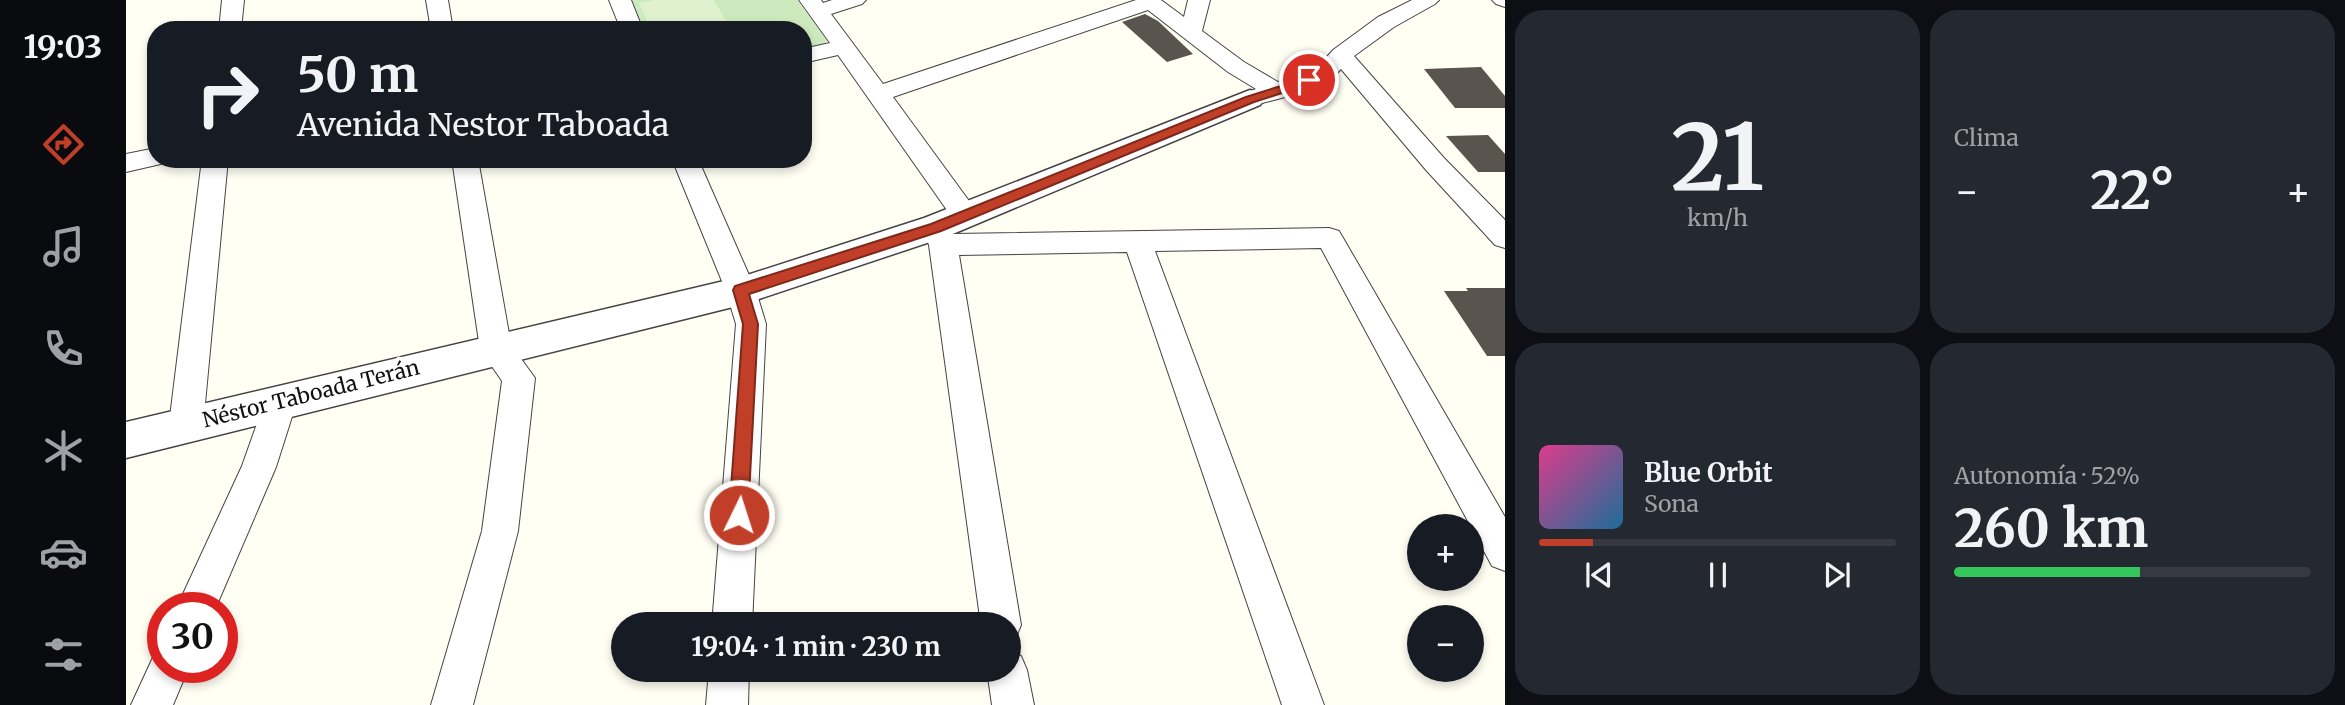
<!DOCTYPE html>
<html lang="es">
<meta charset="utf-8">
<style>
:root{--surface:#171b24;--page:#242831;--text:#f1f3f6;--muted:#9ea1a6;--line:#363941;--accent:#c13f28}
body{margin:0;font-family:Merriweather,serif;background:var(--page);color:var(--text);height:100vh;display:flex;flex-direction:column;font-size:26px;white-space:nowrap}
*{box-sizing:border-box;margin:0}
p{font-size:23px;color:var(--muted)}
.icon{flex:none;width:38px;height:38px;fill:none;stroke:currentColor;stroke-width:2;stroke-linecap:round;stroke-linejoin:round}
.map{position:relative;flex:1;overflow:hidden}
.panel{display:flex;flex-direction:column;gap:10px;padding:10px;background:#0d0f14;width:840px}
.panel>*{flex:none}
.guide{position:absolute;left:21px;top:21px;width:665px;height:147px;border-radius:28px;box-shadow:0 4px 10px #0003;background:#171b24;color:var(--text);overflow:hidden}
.fabs{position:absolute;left:1281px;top:514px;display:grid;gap:14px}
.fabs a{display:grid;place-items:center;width:77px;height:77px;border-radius:50%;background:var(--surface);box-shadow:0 4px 10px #0003;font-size:35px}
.speed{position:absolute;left:21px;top:592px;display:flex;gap:14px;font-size:35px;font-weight:700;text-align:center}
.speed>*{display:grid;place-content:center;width:91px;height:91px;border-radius:50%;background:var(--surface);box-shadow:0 4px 10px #0003;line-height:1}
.speed .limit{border:10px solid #d22;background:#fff;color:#111}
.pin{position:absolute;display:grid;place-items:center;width:60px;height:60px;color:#fff;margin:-30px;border:4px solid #fff;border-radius:50%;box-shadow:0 2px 7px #0007}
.me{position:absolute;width:77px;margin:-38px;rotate:4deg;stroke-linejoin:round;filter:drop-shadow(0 0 5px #0008)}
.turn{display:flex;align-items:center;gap:24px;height:147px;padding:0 35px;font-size:32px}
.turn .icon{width:91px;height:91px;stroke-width:2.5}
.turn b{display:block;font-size:49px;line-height:60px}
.big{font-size:52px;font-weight:700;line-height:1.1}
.panel .card{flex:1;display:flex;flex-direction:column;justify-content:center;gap:10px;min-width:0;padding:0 24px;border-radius:28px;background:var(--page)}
.panel .dial{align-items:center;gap:0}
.dial b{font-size:91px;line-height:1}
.song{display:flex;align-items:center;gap:21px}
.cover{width:84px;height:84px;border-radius:10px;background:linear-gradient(135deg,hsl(330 70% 55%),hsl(200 70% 35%))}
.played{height:7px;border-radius:4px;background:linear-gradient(90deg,var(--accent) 15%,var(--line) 15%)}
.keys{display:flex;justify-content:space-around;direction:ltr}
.heat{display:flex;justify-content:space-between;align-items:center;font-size:38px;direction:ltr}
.charge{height:10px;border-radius:5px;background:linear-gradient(90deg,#34c759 52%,var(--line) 0)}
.panel .tiles{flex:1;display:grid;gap:10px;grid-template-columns:repeat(2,1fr)}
.trip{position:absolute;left:485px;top:612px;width:410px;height:70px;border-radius:35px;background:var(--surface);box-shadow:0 4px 10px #0003;font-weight:700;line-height:70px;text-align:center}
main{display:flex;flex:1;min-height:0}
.menu{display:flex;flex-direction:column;width:126px;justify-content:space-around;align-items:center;background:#090b0e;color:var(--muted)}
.menu .icon{width:49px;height:49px}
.menu .selected{color:var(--accent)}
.menu b{font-size:32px;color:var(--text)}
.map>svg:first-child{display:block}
.green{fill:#cceabd}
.pitch{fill:#dff1cf}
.building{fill:#59544d}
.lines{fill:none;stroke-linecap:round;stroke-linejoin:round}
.minor-casing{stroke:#444;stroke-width:2}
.tertiary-casing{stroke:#444;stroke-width:3}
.minor{fill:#fff;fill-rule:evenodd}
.tertiary{fill:#fff;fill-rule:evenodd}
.route{fill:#c13f28;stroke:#7d291a;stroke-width:2}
.labels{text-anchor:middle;stroke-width:7;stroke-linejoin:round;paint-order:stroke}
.street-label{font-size:21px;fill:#111;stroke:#fff}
</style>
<main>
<nav class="menu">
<b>19:03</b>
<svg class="icon selected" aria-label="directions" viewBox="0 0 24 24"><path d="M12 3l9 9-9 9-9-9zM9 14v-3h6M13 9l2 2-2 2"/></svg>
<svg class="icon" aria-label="music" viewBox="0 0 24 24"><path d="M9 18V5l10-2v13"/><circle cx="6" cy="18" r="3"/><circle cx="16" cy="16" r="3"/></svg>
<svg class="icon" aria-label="phone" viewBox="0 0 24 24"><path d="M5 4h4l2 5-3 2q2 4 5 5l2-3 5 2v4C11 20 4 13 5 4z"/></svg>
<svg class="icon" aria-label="climate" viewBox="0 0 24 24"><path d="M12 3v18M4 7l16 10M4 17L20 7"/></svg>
<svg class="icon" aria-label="car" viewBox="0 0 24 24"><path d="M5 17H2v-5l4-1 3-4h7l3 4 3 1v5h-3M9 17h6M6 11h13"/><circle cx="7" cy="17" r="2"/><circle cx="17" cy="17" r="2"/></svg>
<svg class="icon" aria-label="filters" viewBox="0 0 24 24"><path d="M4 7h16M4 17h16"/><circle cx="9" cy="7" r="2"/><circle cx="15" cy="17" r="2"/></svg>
</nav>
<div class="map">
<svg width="1379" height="705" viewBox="0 0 1379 705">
<rect width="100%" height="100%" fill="#fffff4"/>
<path class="green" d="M505,0H671L701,41L696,46L677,51V30H515Z"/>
<path class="pitch" d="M528,0H588L605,30H525L513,3Z"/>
<g class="building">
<path d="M1019,14L1032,21L1067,54L1041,62L996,22Z"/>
<path d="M1355,67L1379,96V108H1329L1298,69Z"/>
<path d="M1362,135L1379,154V172H1352L1320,136Z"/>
<path d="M1340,288H1379V356H1361L1318,291H1342Z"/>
</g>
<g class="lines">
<g class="minor-casing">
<g id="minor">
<path d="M96,0H118L115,30H93Z"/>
<path d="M300,0H322L327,30H305Z"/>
<path d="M483,0H505L517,30H495Z"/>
<path d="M673,0H695L697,3L706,0H740L736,4L705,14L757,84L1010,0H1035L1058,17L1062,0H1084L1076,31L1118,62L1152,82L1193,66L1207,50L1252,17L1286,0H1313L1309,4L1268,27L1228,56L1318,158L1379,220V248L1369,245L1300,170L1215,69C1198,89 1149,100 1124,106L1116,104L1112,99L1116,94L1130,89L1102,72L1022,10L767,97L854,216L850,223L840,226L830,223L712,55L677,63V49L704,43Z"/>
<path d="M1366,0H1379V7L1370,4Z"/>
<path d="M30,148V159H41L39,163L0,172V154Z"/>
<path d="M76,159H102L77,425L72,435L60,440L48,435L43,425Z"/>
<path d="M326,159H352L385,345L409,378L392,531L347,705H305L356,531L376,381L354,349Z"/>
<path d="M546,159H572L630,291L640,324L626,625H586L610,324L600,291Z"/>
<path d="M810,217L820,220L827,234L1203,228L1213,231L1379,517V571L1366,566L1195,248L1029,251L1198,705H1156L1001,252L833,255L895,625L889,639L882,642V625H855L803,245L796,227L800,220Z"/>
<path d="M155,387L167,391L171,401L150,467L90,607H51L116,466L139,401L143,391Z"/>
<path d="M37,649V667H63L47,705H5L29,653Z"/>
<path d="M882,650L895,656L901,670L908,705H866L861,670H882Z"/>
<path d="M583,670H623L622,705H580Z"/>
</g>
</g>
<g class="tertiary-casing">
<path id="tertiary" d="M1124,90L1134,93L1139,99L1134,105L822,236L615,305L0,458V422L615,277L798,218Z"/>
</g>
<use href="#minor" class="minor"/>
<use href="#tertiary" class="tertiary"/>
</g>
<path class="route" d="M1183,77L1187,78V83L1128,102L815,231L623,294L632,324L622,515L619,522L613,524L606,522L603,515L617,324L607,290L609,286L805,224L1120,97Z"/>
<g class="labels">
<g class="street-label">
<text transform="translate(185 394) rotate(-14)" y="7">Néstor Taboada Terán</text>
</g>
</g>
</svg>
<div class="fabs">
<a>+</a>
<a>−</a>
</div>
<div class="speed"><div class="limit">30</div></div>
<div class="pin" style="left:1183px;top:80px;background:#d93025"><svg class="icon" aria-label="arrive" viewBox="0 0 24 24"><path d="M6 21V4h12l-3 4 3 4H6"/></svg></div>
<svg class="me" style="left:613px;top:515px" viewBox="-20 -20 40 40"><circle r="17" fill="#c13f28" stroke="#fff" stroke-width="3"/><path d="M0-11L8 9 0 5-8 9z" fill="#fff"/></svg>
<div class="trip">19:04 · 1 min · 230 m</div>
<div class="guide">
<div class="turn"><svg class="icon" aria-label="right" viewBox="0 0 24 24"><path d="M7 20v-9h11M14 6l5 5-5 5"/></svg><div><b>50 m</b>Avenida Nestor Taboada</div></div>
</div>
</div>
<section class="panel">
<div class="tiles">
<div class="card dial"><b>21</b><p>km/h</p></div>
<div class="card"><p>Clima</p>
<div class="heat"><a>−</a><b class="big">22°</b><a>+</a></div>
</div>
<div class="card">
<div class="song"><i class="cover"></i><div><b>Blue Orbit</b><p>Sona</p></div></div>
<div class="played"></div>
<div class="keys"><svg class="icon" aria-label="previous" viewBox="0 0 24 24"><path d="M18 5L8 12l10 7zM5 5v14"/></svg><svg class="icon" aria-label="pause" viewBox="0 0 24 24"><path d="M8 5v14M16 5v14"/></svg><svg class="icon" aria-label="next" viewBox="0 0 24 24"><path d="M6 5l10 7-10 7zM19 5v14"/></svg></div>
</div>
<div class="card"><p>Autonomía · 52%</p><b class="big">260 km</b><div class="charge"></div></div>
</div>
</section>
</main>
